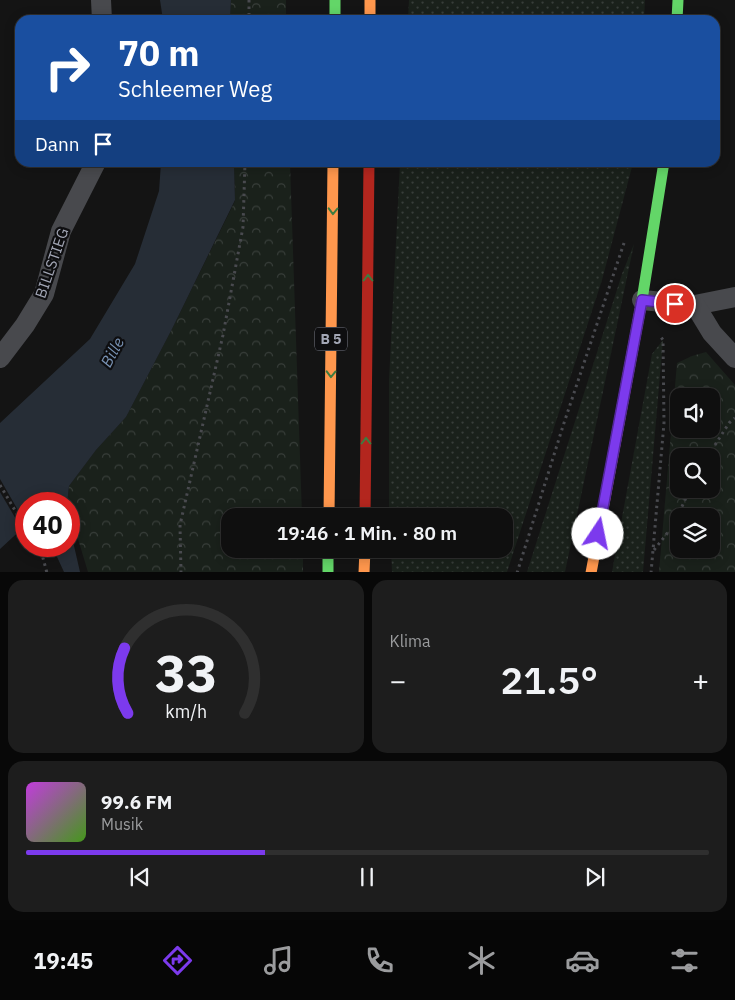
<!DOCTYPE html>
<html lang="de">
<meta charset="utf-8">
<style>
:root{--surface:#0f0f0f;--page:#1d1d1d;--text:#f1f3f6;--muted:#9b9c9e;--line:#2f2f2f;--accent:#7c3aed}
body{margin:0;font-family:"IBM Plex Sans",sans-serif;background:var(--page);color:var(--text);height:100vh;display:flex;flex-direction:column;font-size:19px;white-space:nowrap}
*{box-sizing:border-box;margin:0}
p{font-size:16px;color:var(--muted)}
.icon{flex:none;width:28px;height:28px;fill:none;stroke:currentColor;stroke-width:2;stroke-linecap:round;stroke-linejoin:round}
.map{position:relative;height:572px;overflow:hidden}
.panel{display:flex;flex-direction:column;gap:8px;padding:8px;background:#080808;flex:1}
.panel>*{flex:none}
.hud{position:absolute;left:15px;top:15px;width:705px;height:152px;border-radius:15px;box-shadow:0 2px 12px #0003,0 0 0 1px var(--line);background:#1a4fa0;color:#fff;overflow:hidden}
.tools{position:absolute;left:670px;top:388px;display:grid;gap:10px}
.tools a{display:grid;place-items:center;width:50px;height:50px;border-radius:10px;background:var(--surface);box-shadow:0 2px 12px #0003,0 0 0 1px var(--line);font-size:25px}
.speed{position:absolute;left:15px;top:492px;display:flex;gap:10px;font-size:25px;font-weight:700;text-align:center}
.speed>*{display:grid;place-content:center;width:65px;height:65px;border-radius:50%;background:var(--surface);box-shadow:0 2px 12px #0003,0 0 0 1px var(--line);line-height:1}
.speed .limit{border:8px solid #d22;background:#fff;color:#111}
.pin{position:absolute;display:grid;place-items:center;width:42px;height:42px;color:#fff;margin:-21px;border:2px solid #fff;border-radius:50%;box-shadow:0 1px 5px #0007}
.me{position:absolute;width:55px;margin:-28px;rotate:11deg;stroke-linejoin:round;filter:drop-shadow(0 0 4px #0008)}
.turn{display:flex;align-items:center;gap:18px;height:105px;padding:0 20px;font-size:22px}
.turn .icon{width:65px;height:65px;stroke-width:2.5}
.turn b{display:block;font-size:35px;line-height:42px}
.then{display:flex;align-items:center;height:48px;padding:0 20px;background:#0003;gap:10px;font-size:19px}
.big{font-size:38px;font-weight:600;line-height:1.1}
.panel .tile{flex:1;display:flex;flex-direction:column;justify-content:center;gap:8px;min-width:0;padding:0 18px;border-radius:15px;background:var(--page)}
.panel .dial{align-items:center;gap:0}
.dial svg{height:130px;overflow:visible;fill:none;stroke:var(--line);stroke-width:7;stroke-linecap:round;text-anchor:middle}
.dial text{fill:var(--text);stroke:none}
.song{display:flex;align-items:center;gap:15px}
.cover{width:60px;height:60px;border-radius:8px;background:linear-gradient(135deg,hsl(290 70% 55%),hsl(100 70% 35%))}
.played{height:5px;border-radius:2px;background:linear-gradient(90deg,var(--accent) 35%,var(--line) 35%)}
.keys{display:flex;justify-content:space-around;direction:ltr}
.heat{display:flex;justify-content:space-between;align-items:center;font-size:28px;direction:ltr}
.panel .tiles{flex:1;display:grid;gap:8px;grid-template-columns:1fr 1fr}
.tile:last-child{grid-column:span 2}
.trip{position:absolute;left:221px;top:508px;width:292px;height:50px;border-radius:15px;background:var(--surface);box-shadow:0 2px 12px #0003,0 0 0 1px var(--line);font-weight:600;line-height:50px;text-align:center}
.dock{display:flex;height:80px;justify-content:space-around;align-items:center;background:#060606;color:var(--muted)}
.dock .icon{width:35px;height:35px}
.dock .active{color:var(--accent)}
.dock b{font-size:22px;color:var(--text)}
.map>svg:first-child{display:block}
.grass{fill:url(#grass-dots)}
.park{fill:url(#park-crowns);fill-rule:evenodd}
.water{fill:#262d36}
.pier{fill:#141414}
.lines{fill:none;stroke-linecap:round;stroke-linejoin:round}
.path{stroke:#494a4f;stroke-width:3;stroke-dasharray:2.5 4;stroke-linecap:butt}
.street{stroke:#48494d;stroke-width:20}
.fast{stroke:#63d668;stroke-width:11}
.slow{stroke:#ff974d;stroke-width:11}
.jam{stroke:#b3261e;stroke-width:11}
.oneway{stroke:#3d7c40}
.route-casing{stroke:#51269a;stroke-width:12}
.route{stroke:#7c3aed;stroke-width:9}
.labels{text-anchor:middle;stroke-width:4.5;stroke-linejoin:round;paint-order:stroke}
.shield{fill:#0e0e10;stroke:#767984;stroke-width:1}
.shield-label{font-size:14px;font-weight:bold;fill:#a3a7b6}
.street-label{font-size:15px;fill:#a3a7b6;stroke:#0e0e10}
.water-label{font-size:16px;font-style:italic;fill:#7892b4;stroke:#0e0e10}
</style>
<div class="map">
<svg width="735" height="573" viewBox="0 0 735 573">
<defs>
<pattern id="grass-dots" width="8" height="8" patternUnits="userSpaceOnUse" patternTransform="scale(1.25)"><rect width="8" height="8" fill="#1a211b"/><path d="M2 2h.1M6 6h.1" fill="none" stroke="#383e3a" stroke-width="1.8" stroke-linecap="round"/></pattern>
<pattern id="park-crowns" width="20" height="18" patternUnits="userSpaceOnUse" patternTransform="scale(1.25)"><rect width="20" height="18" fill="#1a211b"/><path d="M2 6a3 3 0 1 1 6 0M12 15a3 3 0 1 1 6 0" fill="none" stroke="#383e3a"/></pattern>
</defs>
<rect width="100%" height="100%" fill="#141414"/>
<g class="grass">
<path d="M409,0H645L644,20H408Z"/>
<path d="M400,163H633L602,280L507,572H392L391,549H505V516H389V380Z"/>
<path d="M634,244L565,572H527L622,274Z"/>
<path d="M663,340L643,572H612L652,354Z"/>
</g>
<g class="park">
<path d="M231,0H286V20H230Z"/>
<path d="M234,163H290L302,516H230V549H303V572H88L69,509V504H67L69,486L96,450L126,417L172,329L235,201Z"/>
<path d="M706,352L735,385V572H659L677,363L692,356ZM679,396H711V429H679ZM679,456H711V489H679ZM679,516H711V549H679Z"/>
</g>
<g class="water">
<path d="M160,0H231L230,20H163Z"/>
<path d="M161,163H234L235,200L172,329L126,417L96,450L69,486L67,504H26V525L0,549V423L90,339L135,264L159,191Z"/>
<path d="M69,524L80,572H64L52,546H69Z"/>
</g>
<path class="pier" d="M0,479L26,524V528L23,531L0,492Z"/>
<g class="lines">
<g class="path">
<path d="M249,0V20"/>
<path d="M708,456L729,423L735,418"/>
<path d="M0,485L26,529"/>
<path d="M36,546L43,558L47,573"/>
<path d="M654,550L673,526L690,489"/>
<path d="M181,573L180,525L223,335L243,227L245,162"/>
<path d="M517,573L563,426L625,240"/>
<path d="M651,573L664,423L663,340L661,337"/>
</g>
<g class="street">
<path d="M101,0L102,20"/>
<path d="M642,300L695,305L735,297"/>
<path d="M695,305L712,333L735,358"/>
<path d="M0,358L25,325L44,294L61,231L96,162"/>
</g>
<g class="fast">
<path d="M335,0V20"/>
<path d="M677,20L678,0"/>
<path d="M642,300L664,162"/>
<path d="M328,549V573"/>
</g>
<g class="slow">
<path d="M370,0V20"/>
<path d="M329,516L333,162"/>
<path d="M364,573L365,549"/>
<path d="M591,573L642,300"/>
</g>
<path class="jam" d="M365,516L369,162"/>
</g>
<defs><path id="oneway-chevron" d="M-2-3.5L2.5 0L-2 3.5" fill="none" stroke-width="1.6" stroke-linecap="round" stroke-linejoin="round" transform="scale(1.25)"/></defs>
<g class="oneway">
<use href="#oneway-chevron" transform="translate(333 211) rotate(91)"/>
<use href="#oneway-chevron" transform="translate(368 278) rotate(-90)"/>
<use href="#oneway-chevron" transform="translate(331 374) rotate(91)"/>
<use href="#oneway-chevron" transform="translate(366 441) rotate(-90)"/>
</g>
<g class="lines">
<g class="route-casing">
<path id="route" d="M598,534L642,300L675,304"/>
</g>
<use href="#route" class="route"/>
</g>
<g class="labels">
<rect class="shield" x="315" y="327.5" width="32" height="23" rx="4"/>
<g class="shield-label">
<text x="331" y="344">B 5</text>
</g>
<g class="street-label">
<text transform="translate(52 263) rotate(-71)" y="5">BILLSTIEG</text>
</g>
<g class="water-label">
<text transform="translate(112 352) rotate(-62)" y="6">Bille</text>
</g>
</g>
</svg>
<div class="tools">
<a><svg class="icon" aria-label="sound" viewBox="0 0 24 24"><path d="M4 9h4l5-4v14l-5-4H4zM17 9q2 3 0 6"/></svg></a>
<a><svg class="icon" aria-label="search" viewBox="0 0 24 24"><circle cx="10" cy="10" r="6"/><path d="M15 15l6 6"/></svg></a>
<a><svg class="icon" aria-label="layers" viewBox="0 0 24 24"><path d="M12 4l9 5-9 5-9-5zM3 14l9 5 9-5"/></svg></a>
</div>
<div class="speed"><div class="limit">40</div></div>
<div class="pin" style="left:675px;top:304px;background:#d93025"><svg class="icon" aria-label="arrive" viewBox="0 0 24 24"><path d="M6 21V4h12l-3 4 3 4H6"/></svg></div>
<svg class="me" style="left:598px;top:534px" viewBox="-20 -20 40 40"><circle r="19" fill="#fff"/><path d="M0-13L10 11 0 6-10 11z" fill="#7c3aed"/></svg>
<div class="trip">19:46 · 1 Min. · 80 m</div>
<div class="hud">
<div class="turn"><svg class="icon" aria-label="right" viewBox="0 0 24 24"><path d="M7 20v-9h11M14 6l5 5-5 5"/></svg><div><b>70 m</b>Schleemer Weg</div></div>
<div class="then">Dann<svg class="icon" aria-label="arrive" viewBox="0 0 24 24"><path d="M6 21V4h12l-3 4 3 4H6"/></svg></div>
</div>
</div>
<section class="panel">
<div class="tiles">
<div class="tile dial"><svg viewBox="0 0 100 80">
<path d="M14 69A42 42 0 1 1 86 69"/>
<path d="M14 69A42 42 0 0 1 12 29" stroke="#7c3aed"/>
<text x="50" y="56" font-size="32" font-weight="700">33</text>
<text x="50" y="72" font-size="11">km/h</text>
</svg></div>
<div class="tile"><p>Klima</p>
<div class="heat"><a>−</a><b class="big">21.5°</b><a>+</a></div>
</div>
<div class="tile">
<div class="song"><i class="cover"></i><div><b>99.6 FM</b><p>Musik</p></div></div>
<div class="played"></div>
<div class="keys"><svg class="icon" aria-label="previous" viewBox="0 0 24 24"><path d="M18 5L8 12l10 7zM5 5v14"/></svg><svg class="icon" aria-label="pause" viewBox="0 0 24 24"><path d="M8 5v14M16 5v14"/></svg><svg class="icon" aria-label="next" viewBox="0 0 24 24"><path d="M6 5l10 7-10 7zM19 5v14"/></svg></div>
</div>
</div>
</section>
<nav class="dock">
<b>19:45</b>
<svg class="icon active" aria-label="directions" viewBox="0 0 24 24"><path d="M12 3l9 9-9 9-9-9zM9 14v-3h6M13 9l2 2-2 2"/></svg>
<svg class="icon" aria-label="music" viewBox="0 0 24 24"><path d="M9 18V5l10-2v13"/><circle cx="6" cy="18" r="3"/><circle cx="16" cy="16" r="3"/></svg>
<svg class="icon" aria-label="phone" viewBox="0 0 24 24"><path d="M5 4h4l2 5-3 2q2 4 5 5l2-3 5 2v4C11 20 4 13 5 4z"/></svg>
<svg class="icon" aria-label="climate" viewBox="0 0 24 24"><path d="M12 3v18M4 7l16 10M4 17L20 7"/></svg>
<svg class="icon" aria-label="car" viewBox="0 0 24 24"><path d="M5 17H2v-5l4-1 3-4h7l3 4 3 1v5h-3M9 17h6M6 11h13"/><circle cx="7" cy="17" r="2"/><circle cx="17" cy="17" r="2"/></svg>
<svg class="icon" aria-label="filters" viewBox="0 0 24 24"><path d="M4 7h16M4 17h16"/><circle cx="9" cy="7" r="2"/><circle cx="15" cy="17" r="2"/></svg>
</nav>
